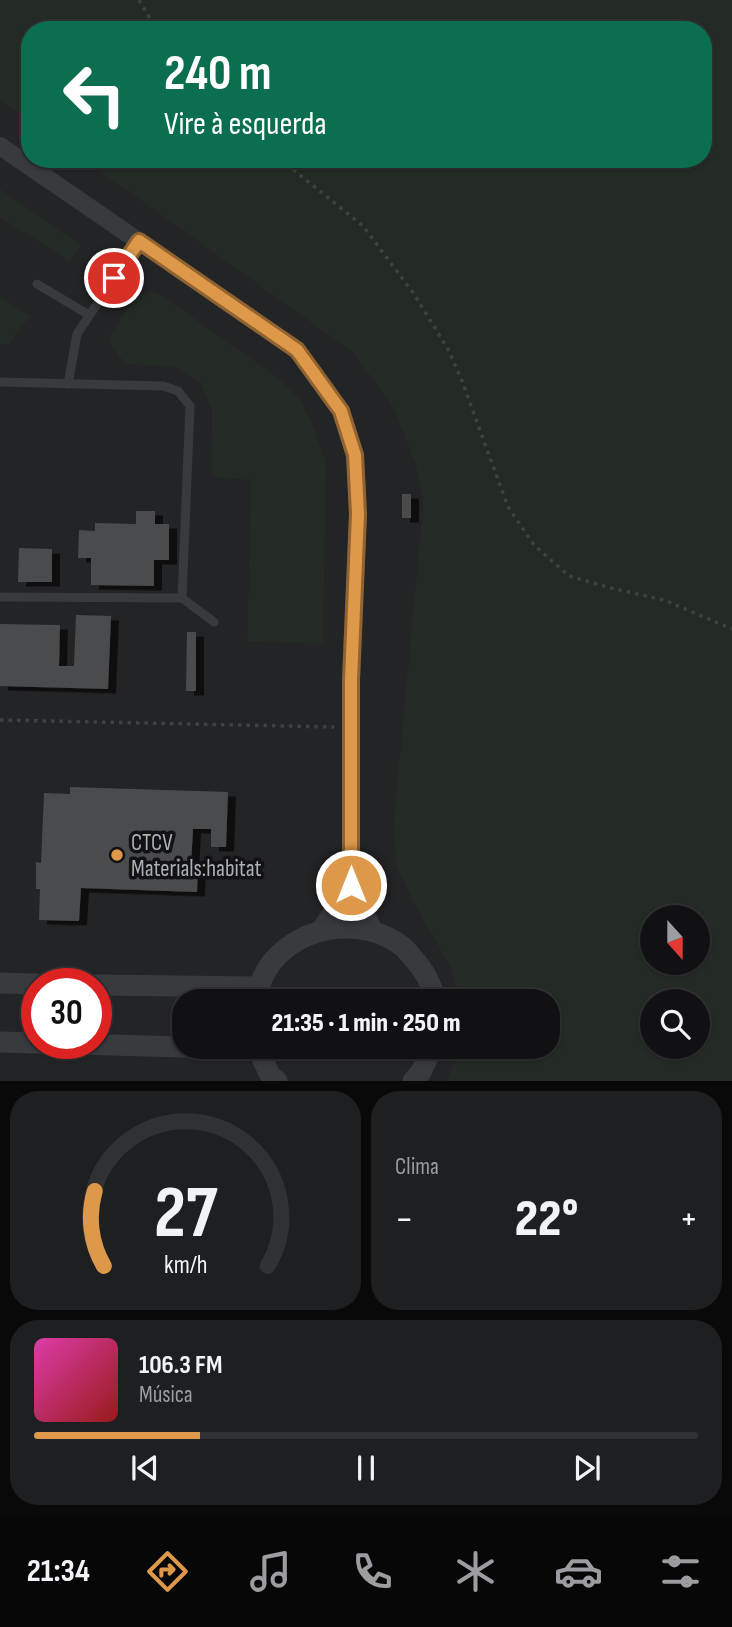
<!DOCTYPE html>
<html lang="pt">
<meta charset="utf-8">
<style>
:root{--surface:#111113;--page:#1e1f21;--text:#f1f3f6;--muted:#9c9da0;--line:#303133;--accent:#de984a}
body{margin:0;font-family:"Sofia Sans Condensed",sans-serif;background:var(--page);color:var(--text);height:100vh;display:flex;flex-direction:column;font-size:26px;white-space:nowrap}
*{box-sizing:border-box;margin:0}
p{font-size:23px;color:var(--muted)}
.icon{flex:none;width:38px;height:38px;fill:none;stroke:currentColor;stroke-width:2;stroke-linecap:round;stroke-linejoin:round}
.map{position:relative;height:1081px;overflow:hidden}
.panel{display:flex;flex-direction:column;gap:10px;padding:10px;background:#09090a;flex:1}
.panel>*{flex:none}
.hud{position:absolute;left:21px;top:21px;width:691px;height:147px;border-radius:28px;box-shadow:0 2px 5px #0004,0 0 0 2px var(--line);background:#0b6e4f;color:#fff;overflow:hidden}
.needle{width:46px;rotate:159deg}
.buttons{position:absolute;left:640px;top:905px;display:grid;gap:14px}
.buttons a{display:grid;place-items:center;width:70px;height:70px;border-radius:50%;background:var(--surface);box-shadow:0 2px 5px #0004,0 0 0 2px var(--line);font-size:35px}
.speed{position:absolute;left:21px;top:968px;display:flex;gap:14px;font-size:35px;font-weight:700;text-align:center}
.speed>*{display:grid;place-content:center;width:91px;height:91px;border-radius:50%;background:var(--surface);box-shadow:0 2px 5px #0004,0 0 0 2px var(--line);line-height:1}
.speed .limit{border:10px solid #d22;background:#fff;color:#111}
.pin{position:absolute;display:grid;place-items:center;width:60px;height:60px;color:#fff;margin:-30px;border:4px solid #fff;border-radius:50%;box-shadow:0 2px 7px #0007}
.me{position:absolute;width:77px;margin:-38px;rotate:0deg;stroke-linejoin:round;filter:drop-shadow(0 0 5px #0008)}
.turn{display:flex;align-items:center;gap:24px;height:147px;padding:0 28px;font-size:32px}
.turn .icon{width:91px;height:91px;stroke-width:2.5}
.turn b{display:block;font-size:49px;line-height:60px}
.big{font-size:52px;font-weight:800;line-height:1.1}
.panel .card{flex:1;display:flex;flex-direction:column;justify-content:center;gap:10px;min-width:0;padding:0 24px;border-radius:28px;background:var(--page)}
.panel .dial{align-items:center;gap:0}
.dial svg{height:182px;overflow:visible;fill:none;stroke:var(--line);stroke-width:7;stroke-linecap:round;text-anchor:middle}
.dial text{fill:var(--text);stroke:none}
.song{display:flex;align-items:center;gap:21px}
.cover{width:84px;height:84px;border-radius:10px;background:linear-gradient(135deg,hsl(320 70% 55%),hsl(0 70% 35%))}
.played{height:7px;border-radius:4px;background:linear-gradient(90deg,var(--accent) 25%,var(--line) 25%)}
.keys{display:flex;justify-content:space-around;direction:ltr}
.heat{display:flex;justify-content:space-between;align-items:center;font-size:38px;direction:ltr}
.panel .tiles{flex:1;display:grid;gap:10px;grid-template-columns:1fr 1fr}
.card:last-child{grid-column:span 2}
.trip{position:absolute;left:172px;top:989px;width:388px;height:70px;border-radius:28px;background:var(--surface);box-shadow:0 2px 5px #0004,0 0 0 2px var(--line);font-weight:800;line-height:70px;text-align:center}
.tab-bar{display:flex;height:112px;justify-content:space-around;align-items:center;background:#070708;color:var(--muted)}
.tab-bar .icon{width:49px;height:49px}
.tab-bar .selected{color:var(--accent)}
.tab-bar b{font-size:32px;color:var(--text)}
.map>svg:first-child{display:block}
.built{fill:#232426;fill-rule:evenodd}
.green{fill:#242a24;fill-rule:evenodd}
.building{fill:#494b4e;filter:url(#shadow)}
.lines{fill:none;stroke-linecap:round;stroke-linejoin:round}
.path{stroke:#3f4144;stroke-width:3.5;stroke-dasharray:3.5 5;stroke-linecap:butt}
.service{stroke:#393a3d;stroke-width:9}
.minor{stroke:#393a3d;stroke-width:18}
.tertiary{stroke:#393a3d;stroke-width:21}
.route-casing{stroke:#906330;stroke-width:18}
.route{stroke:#de984a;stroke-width:12}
.poi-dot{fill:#de984a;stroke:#121214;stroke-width:2.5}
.labels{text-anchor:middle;stroke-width:7;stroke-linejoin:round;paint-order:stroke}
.poi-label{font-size:23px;fill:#abb0b7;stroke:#121214;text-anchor:start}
</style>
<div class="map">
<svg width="732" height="1081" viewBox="0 0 732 1081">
<defs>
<filter id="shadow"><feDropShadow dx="8" dy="4.5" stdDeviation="0" flood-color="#0009"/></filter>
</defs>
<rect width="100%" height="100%" fill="#171719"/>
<path class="built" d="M0,0L30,30V159H609L556,1081H0ZM37,984H96V1043H37ZM184,1001H548V1046H184Z"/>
<g class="green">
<path d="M0,0H732V1081H447L460,1047L548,1046V1001H461L449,964L415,906L397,867L393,830L423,503L416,466L394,409L354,353L83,159H704V30H30V121L0,100ZM653,917H698V962H653ZM653,1001H698V1046H653Z"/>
<path d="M0,189L82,245L69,261L0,217Z"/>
<path d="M151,291L164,297L276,376L302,402L314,428L326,463L323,644L247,641L251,480L211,477L212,411L200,382L174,367L125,364L112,346L110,335L134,299Z"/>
<path d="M0,296L30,316L9,344H0Z"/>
</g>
<g class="building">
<rect x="402" y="494" width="9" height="24"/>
<path d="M136,511H155V524H169V560H154V586L91,585V558H78L79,530L95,531V523L136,524Z"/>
<path d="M19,548L52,549V582H18Z"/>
<path d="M76,615L111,616L108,689L0,686V624L60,625L59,666H74Z"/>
<path d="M187,632H196V691H186Z"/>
<path d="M70,787L228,792L226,847H211V829H193L191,865H198L197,892L81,888L79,921L39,920L40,889H36V862L41,863L44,793L70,794Z"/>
</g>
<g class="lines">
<g class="path">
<path d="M139,0L157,30"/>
<path d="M280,159L363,226L414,294L449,351L462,381L508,507L534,545L569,576L611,588L664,600L732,629"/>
<path d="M0,720L334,727"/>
</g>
<g class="service">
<path d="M37,284L89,315"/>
<path d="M0,382L163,386L178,391L190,406L182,598L214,622"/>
<path d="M68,384L77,334L139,241"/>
<path d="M0,597L182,598"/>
</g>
<g class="minor">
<path d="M0,146L297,350L341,411L355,455L358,514L351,680V885L375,932"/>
<path d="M319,931L351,885"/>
</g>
<g class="tertiary">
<path d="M0,983L37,984"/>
<path d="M96,985L258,987"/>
<path d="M255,1001C258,988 263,973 272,962C303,924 364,916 403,947C407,950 410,955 414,959C424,970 433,986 435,1001"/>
<path d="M0,1042L257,1049"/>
<path d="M256,1046L270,1075L277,1081"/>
<path d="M413,1081L421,1072L433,1046"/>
</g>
</g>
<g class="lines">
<g class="route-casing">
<path id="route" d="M114,278L139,241L297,350L341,411L355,455L358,514L351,680V885"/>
</g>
<use href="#route" class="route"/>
</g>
<circle class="poi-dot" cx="117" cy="855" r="7"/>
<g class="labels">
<g class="poi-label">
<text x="131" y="850">CTCV<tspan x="131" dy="26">Materials:habitat</tspan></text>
</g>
</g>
</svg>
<div class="buttons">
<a><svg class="needle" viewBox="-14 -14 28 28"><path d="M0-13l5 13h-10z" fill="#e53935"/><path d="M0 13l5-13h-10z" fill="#9c9da0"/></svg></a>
<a><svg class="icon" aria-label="search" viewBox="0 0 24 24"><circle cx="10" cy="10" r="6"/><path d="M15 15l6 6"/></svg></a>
</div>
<div class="speed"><div class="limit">30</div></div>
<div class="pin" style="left:114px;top:278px;background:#d93025"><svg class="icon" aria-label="arrive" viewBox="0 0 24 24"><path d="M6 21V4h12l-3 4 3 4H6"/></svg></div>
<svg class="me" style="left:351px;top:885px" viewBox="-20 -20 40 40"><circle r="17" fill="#de984a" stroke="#fff" stroke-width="3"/><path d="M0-11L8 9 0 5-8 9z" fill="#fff"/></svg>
<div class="trip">21:35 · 1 min · 250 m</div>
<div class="hud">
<div class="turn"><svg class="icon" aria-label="left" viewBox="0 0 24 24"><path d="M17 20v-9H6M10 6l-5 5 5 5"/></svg><div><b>240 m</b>Vire à esquerda</div></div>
</div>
</div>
<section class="panel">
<div class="tiles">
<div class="card dial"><svg viewBox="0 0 100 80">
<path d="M14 69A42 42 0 1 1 86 69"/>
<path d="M14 69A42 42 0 0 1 10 36" stroke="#de984a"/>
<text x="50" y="56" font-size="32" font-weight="700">27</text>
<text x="50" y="72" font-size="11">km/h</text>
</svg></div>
<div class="card"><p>Clima</p>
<div class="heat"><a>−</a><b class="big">22°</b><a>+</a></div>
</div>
<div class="card">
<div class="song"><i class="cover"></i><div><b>106.3 FM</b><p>Música</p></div></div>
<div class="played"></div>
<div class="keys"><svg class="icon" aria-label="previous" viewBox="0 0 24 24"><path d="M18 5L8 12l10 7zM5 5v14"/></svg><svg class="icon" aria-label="pause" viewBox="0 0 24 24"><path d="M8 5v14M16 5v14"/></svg><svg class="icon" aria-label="next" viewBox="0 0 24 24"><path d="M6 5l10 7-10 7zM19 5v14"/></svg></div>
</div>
</div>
</section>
<nav class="tab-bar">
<b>21:34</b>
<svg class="icon selected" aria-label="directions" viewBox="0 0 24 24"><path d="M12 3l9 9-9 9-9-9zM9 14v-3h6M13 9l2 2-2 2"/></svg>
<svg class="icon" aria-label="music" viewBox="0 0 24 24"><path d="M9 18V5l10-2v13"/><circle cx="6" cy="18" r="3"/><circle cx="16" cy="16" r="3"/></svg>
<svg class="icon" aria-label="phone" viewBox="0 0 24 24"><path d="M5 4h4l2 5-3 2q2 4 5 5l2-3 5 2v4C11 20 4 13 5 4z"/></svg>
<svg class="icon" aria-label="climate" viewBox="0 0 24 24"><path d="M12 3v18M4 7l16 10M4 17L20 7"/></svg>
<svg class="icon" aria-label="car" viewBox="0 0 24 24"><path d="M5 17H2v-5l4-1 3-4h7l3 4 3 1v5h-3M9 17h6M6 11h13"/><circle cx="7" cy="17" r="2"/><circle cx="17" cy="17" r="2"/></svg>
<svg class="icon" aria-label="filters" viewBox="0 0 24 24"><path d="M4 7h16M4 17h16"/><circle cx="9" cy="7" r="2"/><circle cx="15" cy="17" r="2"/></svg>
</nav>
